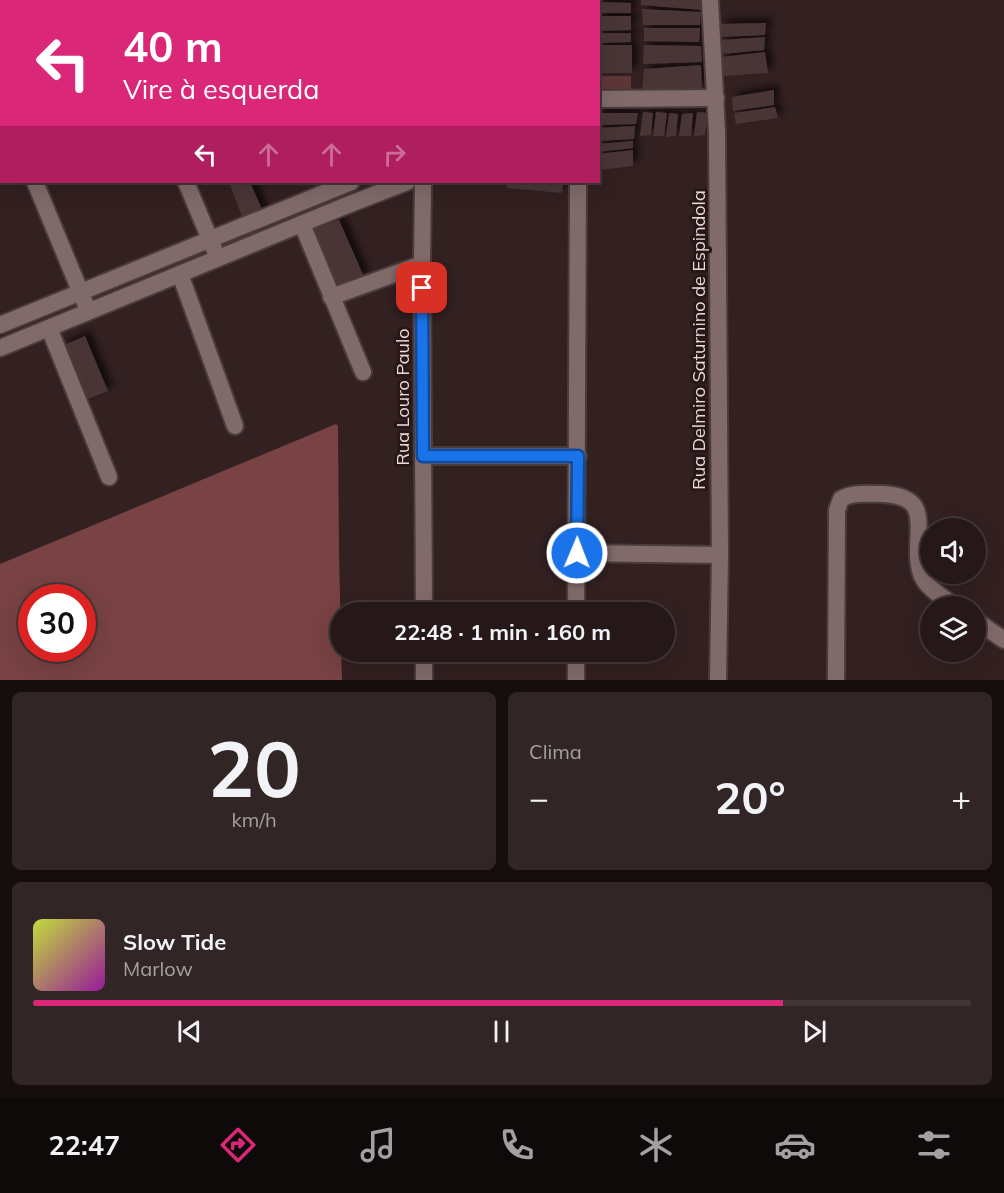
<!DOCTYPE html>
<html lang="pt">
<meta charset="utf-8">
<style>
:root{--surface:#261819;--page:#322526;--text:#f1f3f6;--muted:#a4a0a2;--line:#423738;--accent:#db2777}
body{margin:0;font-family:Mulish,sans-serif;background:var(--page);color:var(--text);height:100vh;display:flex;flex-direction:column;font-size:22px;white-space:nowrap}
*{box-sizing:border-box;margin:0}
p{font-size:20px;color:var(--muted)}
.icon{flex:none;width:33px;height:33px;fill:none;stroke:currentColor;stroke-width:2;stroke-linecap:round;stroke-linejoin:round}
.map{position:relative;height:680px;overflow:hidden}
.drawer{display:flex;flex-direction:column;gap:12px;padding:12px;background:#150d0e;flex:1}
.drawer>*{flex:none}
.banner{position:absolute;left:0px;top:0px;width:600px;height:183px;box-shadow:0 6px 24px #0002,0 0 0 2px var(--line);background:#db2777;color:#fff;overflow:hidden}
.fabs{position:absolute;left:920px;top:518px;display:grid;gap:12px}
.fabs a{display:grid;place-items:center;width:66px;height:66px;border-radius:50%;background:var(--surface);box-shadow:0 6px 24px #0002,0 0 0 2px var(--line);font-size:30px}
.speed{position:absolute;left:18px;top:584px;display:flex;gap:12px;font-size:30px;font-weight:700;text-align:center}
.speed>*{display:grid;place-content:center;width:78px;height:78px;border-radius:50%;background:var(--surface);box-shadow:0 6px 24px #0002,0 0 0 2px var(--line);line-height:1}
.speed .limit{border:9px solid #d22;background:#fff;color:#111}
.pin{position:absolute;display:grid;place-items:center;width:51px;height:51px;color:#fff;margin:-26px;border-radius:12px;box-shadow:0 3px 9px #0006}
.me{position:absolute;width:66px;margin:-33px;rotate:1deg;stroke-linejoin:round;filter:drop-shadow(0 0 4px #0008)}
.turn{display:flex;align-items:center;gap:21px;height:126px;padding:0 24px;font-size:27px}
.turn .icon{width:78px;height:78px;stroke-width:2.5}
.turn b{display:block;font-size:42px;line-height:51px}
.lanes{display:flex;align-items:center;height:57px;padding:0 24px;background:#0003;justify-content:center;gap:30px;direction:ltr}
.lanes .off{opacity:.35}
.big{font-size:45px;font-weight:700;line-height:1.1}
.drawer .card{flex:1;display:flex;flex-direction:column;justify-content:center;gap:9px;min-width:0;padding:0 21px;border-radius:9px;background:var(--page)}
.drawer .dial{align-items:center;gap:0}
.dial b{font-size:78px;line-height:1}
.song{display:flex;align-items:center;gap:18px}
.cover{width:72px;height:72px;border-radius:9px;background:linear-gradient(135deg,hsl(70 70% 55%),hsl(300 70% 35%))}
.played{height:6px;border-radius:3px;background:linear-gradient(90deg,var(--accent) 80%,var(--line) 80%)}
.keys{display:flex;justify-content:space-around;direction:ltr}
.heat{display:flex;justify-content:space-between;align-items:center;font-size:33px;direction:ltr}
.drawer .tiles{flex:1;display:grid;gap:12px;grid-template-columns:1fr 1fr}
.card:last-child{grid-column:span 2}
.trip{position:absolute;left:330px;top:602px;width:345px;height:60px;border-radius:30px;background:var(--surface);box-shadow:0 6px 24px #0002,0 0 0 2px var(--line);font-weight:700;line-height:60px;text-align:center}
.menu{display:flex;height:96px;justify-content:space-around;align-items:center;background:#0f0a0a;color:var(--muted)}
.menu .icon{width:42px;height:42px}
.menu .selected{color:var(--accent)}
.menu b{font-size:27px;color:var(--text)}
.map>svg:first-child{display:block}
.green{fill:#5f3637}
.forest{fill:#794244;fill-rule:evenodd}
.building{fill:#4a3636;filter:url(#shadow)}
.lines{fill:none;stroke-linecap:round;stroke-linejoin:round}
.minor-casing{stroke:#4b3c3c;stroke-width:20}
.minor{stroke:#816a6a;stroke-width:16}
.route-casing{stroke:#114b97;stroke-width:15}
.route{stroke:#1a73e8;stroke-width:10}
.labels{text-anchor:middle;stroke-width:6;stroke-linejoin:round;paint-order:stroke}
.street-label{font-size:18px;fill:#e8dbda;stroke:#291717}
</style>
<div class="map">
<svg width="1004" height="680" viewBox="0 0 1004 680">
<defs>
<filter id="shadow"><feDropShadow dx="5.5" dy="-5.5" stdDeviation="3" flood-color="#0009"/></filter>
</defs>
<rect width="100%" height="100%" fill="#332021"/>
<path class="green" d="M598,76H631V92L599,93Z"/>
<path class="forest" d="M336,424L338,426L339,555L342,680H0V564ZM32,597H82V648H32Z"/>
<g class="building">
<path d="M641,0H703V10L641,5Z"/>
<path d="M598,2L631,3V13H598Z"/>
<path d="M642,9L701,12L700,25H643Z"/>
<path d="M598,16H631V30L598,31Z"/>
<path d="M766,23L765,35L720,37L721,24Z"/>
<path d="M644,28H700L699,42L644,41Z"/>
<path d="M598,33H631V42L598,43Z"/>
<path d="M765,37L764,50L721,54V40Z"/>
<rect x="598" y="45" width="34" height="28"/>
<path d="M644,45L701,46L702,62L643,64Z"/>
<path d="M765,52L768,73L724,76L722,57Z"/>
<path d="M701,65L702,89L642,91L644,69Z"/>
<path d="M774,90V105L733,111L732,97Z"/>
<path d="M775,107L778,118L736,124L734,113Z"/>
<path d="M643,112L653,113L651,135L640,136Z"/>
<path d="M656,112L667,113L664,136H653Z"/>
<path d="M697,112L708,113L705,135L694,136Z"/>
<path d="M598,113H638L636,124L598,125Z"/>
<path d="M669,113L678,114L676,136L666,137Z"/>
<path d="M693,113L691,136H679L682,114Z"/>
<path d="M635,126L634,139L598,141V128Z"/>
<path d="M633,141V148L598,152V144Z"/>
<path d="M633,150V166L598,170V154Z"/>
<path d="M229,182H250L264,214L244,222Z"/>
<path d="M507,182H563L562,193L507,188Z"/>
<path d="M339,220L364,277L334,289L313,229Z"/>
<path d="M85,336L108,391L83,401L62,346Z"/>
</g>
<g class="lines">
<g class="minor-casing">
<g id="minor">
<path d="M111,0L112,2"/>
<path d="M260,0V2"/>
<path d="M710,0L717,132L720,555L718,680"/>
<path d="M422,2V0"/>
<path d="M579,2L580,0"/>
<path d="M0,94L2,97"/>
<path d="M598,99L716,98"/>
<path d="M35,182L85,303"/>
<path d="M186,182L214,249"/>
<path d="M423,182L422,264L424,612"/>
<path d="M302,224L363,372"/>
<path d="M180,274L235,426"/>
<path d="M331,297L422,264"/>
<path d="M0,325L351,182"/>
<path d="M49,328L109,477"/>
<path d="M0,348L345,206L407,182"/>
<path d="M423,456H578"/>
<path d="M577,553L720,555"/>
<path d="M576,612L578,182"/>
<path d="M975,620L1004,640"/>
<path d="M424,651V680"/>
<path d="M576,680V651"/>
<path d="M836,680L837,510L841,499C853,492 869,494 882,494C929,496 917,522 918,557C919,565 919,573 924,580C931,591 945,599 956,606"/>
</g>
</g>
<use href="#minor" class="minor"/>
</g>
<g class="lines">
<g class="route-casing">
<path id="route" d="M422,288L423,456H578L577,553"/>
</g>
<use href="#route" class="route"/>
</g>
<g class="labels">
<g class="street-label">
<text transform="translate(699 340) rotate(-90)" y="6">Rua Delmiro Saturnino de Espindola</text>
<text transform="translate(403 397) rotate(-90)" y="6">Rua Louro Paulo</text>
</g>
</g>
</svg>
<div class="fabs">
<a><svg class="icon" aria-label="sound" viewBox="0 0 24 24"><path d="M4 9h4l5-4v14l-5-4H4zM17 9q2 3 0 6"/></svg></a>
<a><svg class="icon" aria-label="layers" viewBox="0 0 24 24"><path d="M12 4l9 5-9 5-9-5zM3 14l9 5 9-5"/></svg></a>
</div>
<div class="speed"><div class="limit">30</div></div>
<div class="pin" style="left:422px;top:288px;background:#d93025"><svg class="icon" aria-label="arrive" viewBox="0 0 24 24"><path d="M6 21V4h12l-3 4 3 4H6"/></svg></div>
<svg class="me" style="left:577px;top:553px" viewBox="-20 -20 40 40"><circle r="17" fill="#1a73e8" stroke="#fff" stroke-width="3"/><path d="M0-11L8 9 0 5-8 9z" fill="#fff"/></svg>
<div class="trip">22:48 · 1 min · 160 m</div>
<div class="banner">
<div class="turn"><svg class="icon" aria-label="left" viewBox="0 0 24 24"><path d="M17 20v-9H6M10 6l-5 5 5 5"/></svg><div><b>40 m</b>Vire à esquerda</div></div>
<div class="lanes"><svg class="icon" aria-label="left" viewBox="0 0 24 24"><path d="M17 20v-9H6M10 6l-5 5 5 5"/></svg><svg class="icon off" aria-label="ahead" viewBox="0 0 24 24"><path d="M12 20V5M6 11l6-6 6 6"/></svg><svg class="icon off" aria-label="ahead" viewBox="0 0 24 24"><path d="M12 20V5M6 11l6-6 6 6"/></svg><svg class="icon off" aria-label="right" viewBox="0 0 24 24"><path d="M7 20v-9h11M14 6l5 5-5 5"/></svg></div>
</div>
</div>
<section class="drawer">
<div class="tiles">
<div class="card dial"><b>20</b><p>km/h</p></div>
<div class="card"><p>Clima</p>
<div class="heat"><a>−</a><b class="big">20°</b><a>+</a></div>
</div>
<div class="card">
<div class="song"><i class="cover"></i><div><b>Slow Tide</b><p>Marlow</p></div></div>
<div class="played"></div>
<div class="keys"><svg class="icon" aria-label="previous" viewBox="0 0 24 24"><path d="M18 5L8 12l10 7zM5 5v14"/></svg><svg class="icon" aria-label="pause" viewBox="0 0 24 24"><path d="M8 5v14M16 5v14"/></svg><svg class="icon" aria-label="next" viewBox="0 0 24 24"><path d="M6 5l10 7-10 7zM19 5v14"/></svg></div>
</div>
</div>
</section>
<nav class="menu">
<b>22:47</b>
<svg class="icon selected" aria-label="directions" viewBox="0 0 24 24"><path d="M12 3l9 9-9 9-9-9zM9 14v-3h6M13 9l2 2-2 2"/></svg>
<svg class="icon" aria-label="music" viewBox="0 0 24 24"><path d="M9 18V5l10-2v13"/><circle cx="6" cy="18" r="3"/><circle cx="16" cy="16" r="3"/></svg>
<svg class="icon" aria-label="phone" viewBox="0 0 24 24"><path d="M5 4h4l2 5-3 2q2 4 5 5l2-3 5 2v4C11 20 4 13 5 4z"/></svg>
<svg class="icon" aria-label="climate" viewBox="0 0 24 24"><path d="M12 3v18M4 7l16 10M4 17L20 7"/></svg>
<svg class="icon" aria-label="car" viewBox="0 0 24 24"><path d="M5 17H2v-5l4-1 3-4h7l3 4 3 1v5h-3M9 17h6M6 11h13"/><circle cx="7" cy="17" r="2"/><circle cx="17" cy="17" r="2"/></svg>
<svg class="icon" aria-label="filters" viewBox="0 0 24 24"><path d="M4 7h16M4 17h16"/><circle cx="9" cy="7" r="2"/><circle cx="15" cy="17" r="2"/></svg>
</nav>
